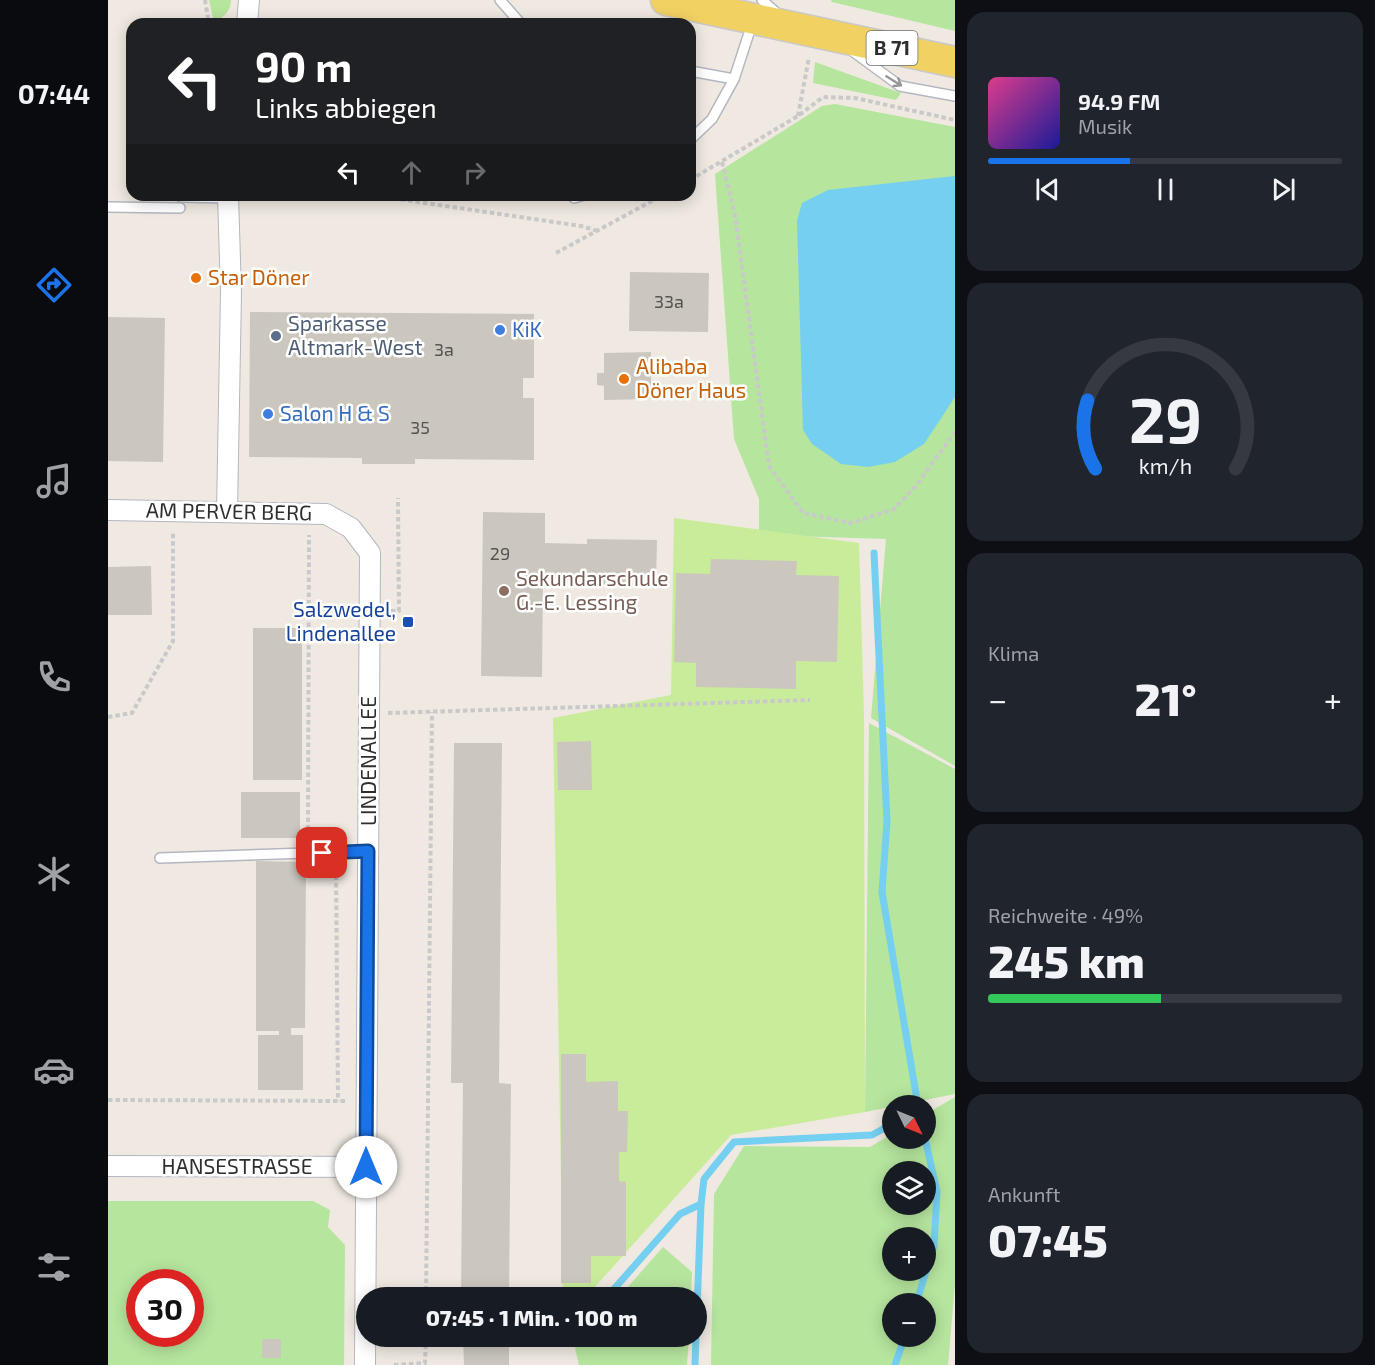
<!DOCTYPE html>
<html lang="de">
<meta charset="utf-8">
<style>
:root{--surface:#171b24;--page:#20242c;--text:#f1f3f6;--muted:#9ea1a6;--line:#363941;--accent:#1a73e8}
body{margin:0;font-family:"Exo 2",sans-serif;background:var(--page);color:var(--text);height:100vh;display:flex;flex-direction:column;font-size:22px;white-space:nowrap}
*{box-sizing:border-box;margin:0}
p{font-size:20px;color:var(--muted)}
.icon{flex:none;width:33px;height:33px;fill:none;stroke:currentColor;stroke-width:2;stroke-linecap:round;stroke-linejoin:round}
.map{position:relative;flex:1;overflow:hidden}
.sheet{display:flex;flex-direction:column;gap:12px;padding:12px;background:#0d0f14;width:420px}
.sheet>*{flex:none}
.top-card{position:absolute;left:18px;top:18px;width:570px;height:183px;border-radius:18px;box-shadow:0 3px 15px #0003;background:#202124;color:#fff;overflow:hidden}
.needle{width:39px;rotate:133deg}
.buttons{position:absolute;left:774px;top:1095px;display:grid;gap:12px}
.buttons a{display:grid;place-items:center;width:54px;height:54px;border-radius:50%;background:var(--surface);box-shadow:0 3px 15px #0003;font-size:30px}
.speed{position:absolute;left:18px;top:1269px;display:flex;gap:12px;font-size:30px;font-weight:700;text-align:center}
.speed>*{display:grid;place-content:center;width:78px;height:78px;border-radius:50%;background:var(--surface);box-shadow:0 3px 15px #0003;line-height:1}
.speed .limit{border:9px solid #d22;background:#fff;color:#111}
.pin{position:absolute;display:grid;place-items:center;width:51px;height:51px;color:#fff;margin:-26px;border-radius:12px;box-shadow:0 3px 9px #0006}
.me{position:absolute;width:66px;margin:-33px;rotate:0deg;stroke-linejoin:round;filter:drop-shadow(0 0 4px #0008)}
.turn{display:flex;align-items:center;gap:21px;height:126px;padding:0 30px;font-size:27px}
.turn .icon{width:78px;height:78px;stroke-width:2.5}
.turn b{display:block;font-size:42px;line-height:51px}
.lanes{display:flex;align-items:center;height:57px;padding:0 30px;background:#0003;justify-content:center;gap:30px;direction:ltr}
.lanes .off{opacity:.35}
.big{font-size:45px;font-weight:800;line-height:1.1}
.sheet .card{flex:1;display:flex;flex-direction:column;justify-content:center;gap:9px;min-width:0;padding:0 21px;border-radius:18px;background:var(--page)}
.sheet .dial{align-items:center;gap:0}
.dial svg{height:156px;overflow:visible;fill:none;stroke:var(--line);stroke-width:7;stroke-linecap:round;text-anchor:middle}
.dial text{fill:var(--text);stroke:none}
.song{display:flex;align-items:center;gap:18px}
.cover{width:72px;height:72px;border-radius:9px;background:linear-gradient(135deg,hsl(330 70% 55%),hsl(240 70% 35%))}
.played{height:6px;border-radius:3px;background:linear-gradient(90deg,var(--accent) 40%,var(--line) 40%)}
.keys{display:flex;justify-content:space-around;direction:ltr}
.heat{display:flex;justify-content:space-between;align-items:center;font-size:33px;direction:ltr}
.charge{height:9px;border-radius:4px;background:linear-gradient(90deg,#34c759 49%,var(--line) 0)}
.trip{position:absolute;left:248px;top:1287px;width:351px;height:60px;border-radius:30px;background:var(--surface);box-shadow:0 3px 15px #0003;font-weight:800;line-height:60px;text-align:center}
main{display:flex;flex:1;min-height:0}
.dock{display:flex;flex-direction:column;width:108px;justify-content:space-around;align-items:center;background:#090b0e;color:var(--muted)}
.dock .icon{width:42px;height:42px}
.dock .active{color:var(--accent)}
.dock b{font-size:27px;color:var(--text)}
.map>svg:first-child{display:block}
.green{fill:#b6e59e;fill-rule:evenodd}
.pitch{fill:#c9ec9a}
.water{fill:#75cff0}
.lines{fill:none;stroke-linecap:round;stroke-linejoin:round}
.stream{stroke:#75cff0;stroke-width:7}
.building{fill:#cbc7bf}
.service-casing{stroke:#b4b7c1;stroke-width:12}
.minor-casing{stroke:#b4b7c1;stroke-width:22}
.primary-casing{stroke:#c9c9c9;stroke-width:33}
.path{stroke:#c9c9c9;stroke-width:4;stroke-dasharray:4.5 3;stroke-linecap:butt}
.service{stroke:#fff;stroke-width:9}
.minor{stroke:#fff;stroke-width:20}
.primary{stroke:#f2d163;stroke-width:30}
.oneway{stroke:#969696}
.route-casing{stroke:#114b97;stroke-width:15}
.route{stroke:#1a73e8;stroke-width:10}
.food-dot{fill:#e8710a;stroke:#fff;stroke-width:2}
.shop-dot{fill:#3f7fe0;stroke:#fff;stroke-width:2}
.service-dot{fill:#5c6f8a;stroke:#fff;stroke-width:2}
.education-dot{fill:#8d6e63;stroke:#fff;stroke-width:2}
.transit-dot{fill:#1a4fb4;stroke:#fff;stroke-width:2}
.labels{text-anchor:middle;stroke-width:5;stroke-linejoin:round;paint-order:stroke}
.number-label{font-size:18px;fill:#555452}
.shield{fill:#fff;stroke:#6d6d6d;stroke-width:1.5}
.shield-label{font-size:20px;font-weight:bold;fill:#2e2e2e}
.food-label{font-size:21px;fill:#c56008;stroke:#fff;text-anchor:start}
.service-label{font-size:21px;fill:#4e5e75;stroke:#fff;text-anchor:start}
.shop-label{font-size:21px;fill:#366cbe;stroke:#fff;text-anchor:start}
.street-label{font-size:21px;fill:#2e2e2e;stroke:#fff}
.education-label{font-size:21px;fill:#785e54;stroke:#fff;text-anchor:start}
.transit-label{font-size:21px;fill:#164399;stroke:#fff;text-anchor:end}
</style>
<main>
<nav class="dock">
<b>07:44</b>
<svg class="icon active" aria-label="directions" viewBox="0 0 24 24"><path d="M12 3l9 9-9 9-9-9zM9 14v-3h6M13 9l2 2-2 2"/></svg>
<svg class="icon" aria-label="music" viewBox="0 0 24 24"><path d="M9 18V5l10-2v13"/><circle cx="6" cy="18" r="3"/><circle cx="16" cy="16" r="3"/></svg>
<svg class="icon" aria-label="phone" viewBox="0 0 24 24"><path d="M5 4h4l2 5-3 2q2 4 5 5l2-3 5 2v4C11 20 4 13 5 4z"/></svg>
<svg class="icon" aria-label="climate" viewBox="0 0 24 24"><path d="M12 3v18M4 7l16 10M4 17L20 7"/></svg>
<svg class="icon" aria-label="car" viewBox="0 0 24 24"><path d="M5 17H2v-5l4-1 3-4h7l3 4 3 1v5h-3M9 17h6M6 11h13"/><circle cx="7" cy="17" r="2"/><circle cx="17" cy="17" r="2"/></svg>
<svg class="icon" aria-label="filters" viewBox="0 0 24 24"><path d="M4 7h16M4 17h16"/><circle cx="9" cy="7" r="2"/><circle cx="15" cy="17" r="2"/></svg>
</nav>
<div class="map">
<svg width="847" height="1365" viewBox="0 0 847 1365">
<rect width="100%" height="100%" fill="#efe9e1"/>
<g class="green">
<path d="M101,0H123C123,12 115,17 106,23Z"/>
<path d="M723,0H847V31L724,2Z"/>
<path d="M707,62L793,93L788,100L705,83Z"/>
<path d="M727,104L847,127V766L763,718L778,539L651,535V499L626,439L607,174L714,106Z"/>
<path d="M761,723L847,769V1094L757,1112Z"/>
<path d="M847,1097V1284L840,1365H603L606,1194L636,1146L762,1147L784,1134V1138H818V1114ZM784,1172H818V1204H784ZM784,1238H818V1270H784ZM784,1304H818V1336H784Z"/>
<path d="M0,1201H205L222,1210L220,1227L237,1245L236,1365H0ZM32,1282H82V1334H32Z"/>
<path d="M555,1247L584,1272L583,1297H511Z"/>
<path d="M477,1337H581L579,1365H471L467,1348Z"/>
</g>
<path class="pitch" d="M566,518L751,543L756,716L757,1112L623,1135L478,1297H455L445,718L563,695Z"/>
<path class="water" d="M847,176V397L816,444L787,462L760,467L733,464L704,444L695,430L689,221L694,203L720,190Z"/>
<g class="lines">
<g class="stream">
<path d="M766,553L779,821L774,892L810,1106"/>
<path d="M498,1298L572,1214L593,1204"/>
<path d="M808,1304L826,1246L829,1192L817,1138"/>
<path d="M587,1365L593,1204L596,1179L626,1142L764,1135L784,1124"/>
<path d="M787,1365L797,1336"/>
</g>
</g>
<g class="building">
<path d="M324,195H390L384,199L360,201L324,196Z"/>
<path d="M522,272L601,273L600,332L521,331Z"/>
<path d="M142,312L426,314V378H415V398H426V460L307,459V464H254V458L141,457Z"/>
<path d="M0,317L57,318L55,462L0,461Z"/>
<path d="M543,352V399L496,400V386L489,385V373H496V353Z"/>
<path d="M375,512L437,513V543L479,544V539L549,540L548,585L473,584V578H435L434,677L373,676Z"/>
<path d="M603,559L689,561L688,575L731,576L729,662L688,661V689L588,687V663L566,662L568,573L602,574Z"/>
<path d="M43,566L44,615H0V567Z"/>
<rect x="145" y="628" width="49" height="152"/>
<path d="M483,741L484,790H450L449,742Z"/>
<path d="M346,743H394L391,1083L403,1084L401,1298H353L355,1083H343Z"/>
<rect x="133" y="792" width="59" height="46"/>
<path d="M148,861L198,862L197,1028H183V1035H195V1090H150V1035H171V1031H148Z"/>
<path d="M453,1054H478V1082L510,1081V1111H520L519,1152H511V1181L518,1182V1256H483V1283H453Z"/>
<path d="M355,1336H401V1365H356Z"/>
<rect x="154" y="1339" width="19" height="19"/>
</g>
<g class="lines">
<g class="service-casing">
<g id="service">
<path d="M392,0L413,24"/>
<path d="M654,0L671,15"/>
<path d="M743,50L792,86L847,96"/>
<path d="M582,71L626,79"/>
<path d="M582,140L604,119L626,79L644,24"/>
<path d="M464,195L466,198L477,195"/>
<path d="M73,197L120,198"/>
<path d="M0,207L72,208"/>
<path d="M52,858L260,851"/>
</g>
</g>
<g class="minor-casing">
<g id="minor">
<path d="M139,24L141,0"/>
<path d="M0,510L218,514L243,528L262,553L257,1365"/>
<path d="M119,511L123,293L120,195"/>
<path d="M0,1166L258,1167"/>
</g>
</g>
<g class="primary-casing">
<path id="primary" d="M558,0L847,62"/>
</g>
<g class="path">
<path d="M97,0L101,24"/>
<path d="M690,116L701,57"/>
<path d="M614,162L627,215L661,466L695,513L743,523L786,509L807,487L847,432"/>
<path d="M582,180L690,116L715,97L747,98L847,120"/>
<path d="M263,195L473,226L490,231"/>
<path d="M448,253L555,195"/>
<path d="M201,609L242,611"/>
<path d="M283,611H291L290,498"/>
<path d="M280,713L702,700"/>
<path d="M0,717L24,713L65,641V532"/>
<path d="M200,837L201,535"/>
<path d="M228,868L230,1101"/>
<path d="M0,1100L240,1101"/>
<path d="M318,1298L324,712"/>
<path d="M286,1365L317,1363L318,1336"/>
</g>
<use href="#service" class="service"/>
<use href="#minor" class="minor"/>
<use href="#primary" class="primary"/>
</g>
<defs><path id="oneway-shaft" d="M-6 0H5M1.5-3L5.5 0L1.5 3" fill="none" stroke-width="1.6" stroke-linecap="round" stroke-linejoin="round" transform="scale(1.5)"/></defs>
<use class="oneway" href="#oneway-shaft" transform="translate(786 81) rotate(32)"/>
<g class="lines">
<g class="route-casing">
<path id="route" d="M214,853L260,851L258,1167"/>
</g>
<use href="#route" class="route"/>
</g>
<g class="food-dot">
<circle cx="88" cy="278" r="6"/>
<circle cx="516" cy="379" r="6"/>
</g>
<g class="shop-dot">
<circle cx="392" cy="330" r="6"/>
<circle cx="160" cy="414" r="6"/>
</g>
<circle class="service-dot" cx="168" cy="336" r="6"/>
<circle class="education-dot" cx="396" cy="591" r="6"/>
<rect class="transit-dot" x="294" y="616" width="12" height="12" rx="3"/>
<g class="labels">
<g class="number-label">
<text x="561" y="308">33a</text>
<text x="336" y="356">3a</text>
<text x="312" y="434">35</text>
<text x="392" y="560">29</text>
</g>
<rect class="shield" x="758.5" y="31" width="51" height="34" rx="4.5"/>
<g class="shield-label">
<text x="784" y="55">B 71</text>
</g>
<g class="food-label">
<text x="100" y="285">Star Döner</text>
<text x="528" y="374">Alibaba<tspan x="528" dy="24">Döner Haus</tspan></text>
</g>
<g class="service-label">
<text x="180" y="331">Sparkasse<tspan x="180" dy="24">Altmark-West</tspan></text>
</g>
<g class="shop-label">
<text x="404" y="337">KiK</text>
<text x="172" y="421">Salon H &amp; S</text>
</g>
<g class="street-label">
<text transform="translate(121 512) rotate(1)" y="7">AM PERVER BERG</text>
<text transform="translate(261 761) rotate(-90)" y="7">LINDENALLEE</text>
<text x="129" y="1174">HANSESTRASSE</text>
</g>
<g class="education-label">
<text x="408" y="586">Sekundarschule<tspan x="408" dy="24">G.-E. Lessing</tspan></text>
</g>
<g class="transit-label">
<text x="288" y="617">Salzwedel,<tspan x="288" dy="24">Lindenallee</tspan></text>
</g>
</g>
</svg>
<div class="buttons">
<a><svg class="needle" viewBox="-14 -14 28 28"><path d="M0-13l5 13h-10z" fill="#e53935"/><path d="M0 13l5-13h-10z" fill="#9ea1a6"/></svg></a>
<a><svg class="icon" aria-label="layers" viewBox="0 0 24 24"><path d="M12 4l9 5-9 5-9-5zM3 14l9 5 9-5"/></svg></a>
<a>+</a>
<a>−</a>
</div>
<div class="speed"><div class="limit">30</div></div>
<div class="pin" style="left:214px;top:853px;background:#d93025"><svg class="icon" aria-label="arrive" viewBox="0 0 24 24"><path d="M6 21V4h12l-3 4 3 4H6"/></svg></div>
<svg class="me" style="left:258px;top:1167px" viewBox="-20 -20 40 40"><circle r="19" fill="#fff"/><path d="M0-13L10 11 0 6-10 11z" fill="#1a73e8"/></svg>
<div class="trip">07:45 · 1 Min. · 100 m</div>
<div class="top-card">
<div class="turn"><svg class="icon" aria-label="left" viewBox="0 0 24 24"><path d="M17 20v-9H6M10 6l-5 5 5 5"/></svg><div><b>90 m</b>Links abbiegen</div></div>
<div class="lanes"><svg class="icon" aria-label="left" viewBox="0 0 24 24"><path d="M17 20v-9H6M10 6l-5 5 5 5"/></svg><svg class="icon off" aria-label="ahead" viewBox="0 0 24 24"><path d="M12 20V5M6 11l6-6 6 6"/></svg><svg class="icon off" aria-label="right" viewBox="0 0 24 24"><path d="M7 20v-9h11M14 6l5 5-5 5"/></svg></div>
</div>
</div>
<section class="sheet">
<div class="card">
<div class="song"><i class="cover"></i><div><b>94.9 FM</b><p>Musik</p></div></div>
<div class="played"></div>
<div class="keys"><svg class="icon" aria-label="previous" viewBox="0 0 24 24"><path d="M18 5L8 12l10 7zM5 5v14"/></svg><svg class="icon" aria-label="pause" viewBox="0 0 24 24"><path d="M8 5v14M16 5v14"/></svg><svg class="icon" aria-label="next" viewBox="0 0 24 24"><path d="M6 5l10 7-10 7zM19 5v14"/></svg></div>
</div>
<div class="card dial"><svg viewBox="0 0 100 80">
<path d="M14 69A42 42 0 1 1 86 69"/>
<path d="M14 69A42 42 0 0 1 10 34" stroke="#1a73e8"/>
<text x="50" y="56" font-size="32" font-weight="700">29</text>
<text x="50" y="72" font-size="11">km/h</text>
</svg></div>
<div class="card"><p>Klima</p>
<div class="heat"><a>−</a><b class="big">21°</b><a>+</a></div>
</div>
<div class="card"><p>Reichweite · 49%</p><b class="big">245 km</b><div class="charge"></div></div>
<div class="card"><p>Ankunft</p><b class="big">07:45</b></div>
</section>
</main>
